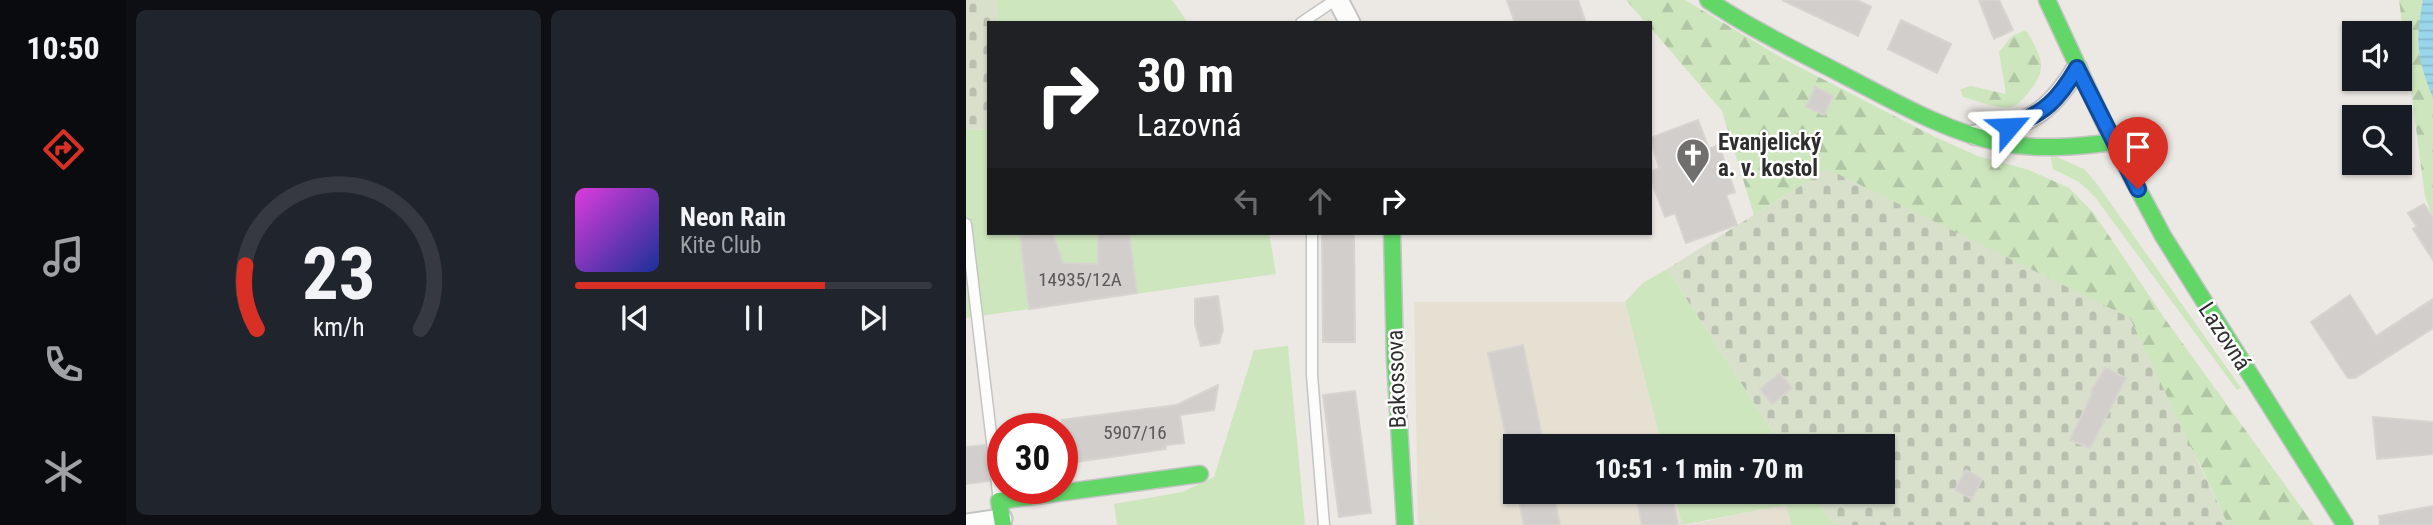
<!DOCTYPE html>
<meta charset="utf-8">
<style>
:root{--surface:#171b24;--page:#20242c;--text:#f1f3f6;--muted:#9ea1a6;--line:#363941;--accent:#d93025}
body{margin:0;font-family:"Roboto Condensed",sans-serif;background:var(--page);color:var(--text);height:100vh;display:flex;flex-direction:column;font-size:26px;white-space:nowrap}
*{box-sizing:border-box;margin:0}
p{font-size:23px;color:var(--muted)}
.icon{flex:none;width:38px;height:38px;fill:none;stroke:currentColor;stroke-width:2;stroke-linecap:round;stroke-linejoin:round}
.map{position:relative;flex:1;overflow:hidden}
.sheet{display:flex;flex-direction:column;gap:10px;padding:10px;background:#0d0f14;width:840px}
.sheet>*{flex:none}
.guide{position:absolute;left:21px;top:21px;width:665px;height:214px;border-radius:0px;box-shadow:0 2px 5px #0004;background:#202124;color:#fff;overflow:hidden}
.tools{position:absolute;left:1376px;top:21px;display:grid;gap:14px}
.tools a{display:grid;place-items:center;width:70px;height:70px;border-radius:0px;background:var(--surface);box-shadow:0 2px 5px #0004;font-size:35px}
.speed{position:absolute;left:21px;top:413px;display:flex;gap:14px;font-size:35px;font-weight:700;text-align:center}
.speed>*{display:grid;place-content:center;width:91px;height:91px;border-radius:50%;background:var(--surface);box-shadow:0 2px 5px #0004;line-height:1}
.speed .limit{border:10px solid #d22;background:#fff;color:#111}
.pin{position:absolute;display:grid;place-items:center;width:60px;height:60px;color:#fff;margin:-72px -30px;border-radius:50% 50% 50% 0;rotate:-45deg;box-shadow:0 0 7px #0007}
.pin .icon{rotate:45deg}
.me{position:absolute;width:77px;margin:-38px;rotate:64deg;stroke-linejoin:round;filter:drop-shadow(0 0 5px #0008)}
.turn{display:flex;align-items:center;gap:24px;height:147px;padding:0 35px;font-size:32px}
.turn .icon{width:91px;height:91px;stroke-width:2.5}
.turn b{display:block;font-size:49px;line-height:60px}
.lanes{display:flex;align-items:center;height:66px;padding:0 35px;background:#0003;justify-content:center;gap:35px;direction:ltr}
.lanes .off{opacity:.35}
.sheet .tile{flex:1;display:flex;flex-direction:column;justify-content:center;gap:10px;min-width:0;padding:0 24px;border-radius:10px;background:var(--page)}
.sheet .dial{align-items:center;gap:0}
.dial svg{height:182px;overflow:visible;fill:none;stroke:var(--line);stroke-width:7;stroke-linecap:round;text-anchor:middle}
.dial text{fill:var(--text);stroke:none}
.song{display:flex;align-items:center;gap:21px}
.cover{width:84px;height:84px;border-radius:10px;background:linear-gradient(135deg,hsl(300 70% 55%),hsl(230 70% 35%))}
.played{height:7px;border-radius:4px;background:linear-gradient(90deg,var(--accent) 70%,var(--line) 70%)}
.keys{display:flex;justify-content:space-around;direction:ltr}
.sheet .tiles{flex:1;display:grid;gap:10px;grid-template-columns:repeat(2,1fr)}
.trip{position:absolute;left:537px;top:434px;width:392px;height:70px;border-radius:0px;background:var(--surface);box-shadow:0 2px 5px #0004;font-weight:800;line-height:70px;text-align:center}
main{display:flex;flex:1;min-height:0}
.tabs{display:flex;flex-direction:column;width:126px;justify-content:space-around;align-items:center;background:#090b0e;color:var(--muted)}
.tabs .icon{width:49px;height:49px}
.tabs .active{color:var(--accent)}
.tabs b{font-size:32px;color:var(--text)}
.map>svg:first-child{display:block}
.education{fill:#e6e0d3}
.grass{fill:#cee6be}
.forest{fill:url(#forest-firs)}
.cemetery{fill:url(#cemetery-stones)}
.water{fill:url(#water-rules)}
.building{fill:#d1cecb;stroke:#d7d4d0;stroke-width:2}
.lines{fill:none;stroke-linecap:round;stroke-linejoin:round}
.lane-casing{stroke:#c5c4c5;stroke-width:13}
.street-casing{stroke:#c5c4c5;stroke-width:23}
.fast-casing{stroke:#c5c4c5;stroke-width:19}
.lane{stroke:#fcfcfb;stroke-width:10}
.street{stroke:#fcfcfb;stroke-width:19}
.fast{stroke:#63d668;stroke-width:16}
.route-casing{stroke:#114b97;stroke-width:18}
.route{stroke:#1a73e8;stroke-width:12}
.labels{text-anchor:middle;stroke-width:5;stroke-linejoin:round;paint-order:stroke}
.number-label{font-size:19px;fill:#585857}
.poi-label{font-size:23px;font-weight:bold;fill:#2e2e2e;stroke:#fff;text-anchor:start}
.street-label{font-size:23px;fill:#2e2e2e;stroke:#fff}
</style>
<main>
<nav class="tabs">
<b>10:50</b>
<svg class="icon active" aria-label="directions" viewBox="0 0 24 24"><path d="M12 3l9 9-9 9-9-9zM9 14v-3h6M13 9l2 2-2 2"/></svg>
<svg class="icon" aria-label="music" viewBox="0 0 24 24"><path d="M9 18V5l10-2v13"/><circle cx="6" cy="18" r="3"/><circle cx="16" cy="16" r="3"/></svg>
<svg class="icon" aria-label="phone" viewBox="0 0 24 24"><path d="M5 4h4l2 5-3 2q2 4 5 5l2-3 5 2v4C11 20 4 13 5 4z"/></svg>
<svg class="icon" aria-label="climate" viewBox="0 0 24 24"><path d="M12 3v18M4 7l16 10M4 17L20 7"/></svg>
</nav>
<section class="sheet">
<div class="tiles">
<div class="tile dial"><svg viewBox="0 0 100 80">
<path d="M14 69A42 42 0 1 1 86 69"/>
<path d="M14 69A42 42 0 0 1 9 41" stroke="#d93025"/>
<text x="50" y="56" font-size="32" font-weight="700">23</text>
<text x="50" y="72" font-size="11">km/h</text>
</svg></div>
<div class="tile">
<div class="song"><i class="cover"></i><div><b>Neon Rain</b><p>Kite Club</p></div></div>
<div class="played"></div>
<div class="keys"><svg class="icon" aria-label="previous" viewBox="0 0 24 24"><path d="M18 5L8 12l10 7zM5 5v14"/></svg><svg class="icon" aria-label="pause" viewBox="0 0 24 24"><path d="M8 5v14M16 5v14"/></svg><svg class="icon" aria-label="next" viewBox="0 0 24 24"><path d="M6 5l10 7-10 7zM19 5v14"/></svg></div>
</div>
</div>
</section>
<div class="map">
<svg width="1467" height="525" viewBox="0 0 1467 525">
<defs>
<pattern id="forest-firs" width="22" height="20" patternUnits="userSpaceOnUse" patternTransform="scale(1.75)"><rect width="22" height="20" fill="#cee6be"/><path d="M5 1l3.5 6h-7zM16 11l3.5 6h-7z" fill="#b1c6a4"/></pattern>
<pattern id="cemetery-stones" width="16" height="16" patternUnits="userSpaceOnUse" patternTransform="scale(1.75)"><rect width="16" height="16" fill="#d8e0cc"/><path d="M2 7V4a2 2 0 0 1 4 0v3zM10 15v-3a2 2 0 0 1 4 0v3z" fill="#bac0b0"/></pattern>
<pattern id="water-rules" width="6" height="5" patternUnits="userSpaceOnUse" patternTransform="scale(1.75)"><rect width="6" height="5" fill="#99d6ec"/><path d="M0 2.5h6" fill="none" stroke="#84b8cb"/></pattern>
</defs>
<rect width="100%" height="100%" fill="#ece8e4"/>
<g class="education">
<path d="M448,302H659L696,446H550V492H708L716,525H452Z"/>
<path d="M820,505L825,525H722Z"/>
</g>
<g class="grass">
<path d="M30,0H206L222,23H32Z"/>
<path d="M0,129L23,130V233H303L310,274L0,318Z"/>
<path d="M1084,154L1118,169L1131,184L1275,388L1271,390L1129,197L1113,182L1087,169Z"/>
<path d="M701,269L816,446H696L659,302L677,283Z"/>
<path d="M322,346L339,525H151L148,504L216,492L248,477L288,350Z"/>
<path d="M708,492H846L868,525H825L820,505L716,525Z"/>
</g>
<g class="forest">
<path d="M660,0H719L816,58L969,137L1012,156L1063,170L1103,188L1127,212L1199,319L1348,525H1262L1232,460L862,169L788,215L756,111L684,27V23H680Z"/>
<path d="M1433,0H1467V219L1459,196Z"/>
<path d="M1060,30C1076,58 1083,68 1062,93C1057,99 1053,105 1045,107C1032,110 1010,100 997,97L994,89L1005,86L1040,94L1033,52L1046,36Z"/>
</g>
<g class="cemetery">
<path d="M0,0H30L32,23H23V130L0,129Z"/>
<path d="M862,169L1164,318L1262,525H868L846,492H917V446H816L701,269Z"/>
</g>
<path class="water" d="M1457,0H1467V98C1451,59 1449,41 1457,0Z"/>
<g class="building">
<path d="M541,0H612L620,23H549Z"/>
<path d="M816,0H891L905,7L892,36Z"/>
<path d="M1013,0H1033L1047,30L1028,39Z"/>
<path d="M935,20L985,44L971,73L922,49Z"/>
<path d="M849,87L867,96L858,115L840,107Z"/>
<path d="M732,120L743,149L753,145L769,192L760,195L771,225L720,243L709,213L699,217L684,178V172L693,168L684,138Z"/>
<path d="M1458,204L1467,218V260L1447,229L1451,227L1442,213Z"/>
<path d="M87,233L97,263L132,264V233H163L171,293L63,309L54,235Z"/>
<path d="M356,233H388L389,342H357Z"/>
<path d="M1384,295L1410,336L1467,299V328L1389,378H1382L1345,322Z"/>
<path d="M252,296L257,330L253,343L235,346L229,324V299Z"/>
<path d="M557,345L563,374L578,446H542L522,353Z"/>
<path d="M1139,368L1160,378L1124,448L1104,440L1125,396L1126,389Z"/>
<path d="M814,373L826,388L806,404L794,389Z"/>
<path d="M252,385L248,410L214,415L218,443L199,445L200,449L96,464V420L211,405Z"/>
<path d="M389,391L405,513L373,517L357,395Z"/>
<path d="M1407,417L1467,422V454L1411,459Z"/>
<path d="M19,445L23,481L0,484V447Z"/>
<path d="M1000,470L1016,479L1006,499L989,490Z"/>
<path d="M551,492H587L594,525H558Z"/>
<path d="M669,492H705L712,525H676Z"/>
<path d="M1467,506V525H1414L1413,516Z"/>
</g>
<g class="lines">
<g class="lane-casing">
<g id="lane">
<path d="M335,23L369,0"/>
<path d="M0,224L33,501"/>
<path d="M346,233V375L358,525"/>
</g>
</g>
<g class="street-casing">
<g id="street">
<path d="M372,0L384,23"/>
<path d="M1009,135C1062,123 1082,116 1111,68"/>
<path d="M0,524L36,519"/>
</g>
</g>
<g class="fast-casing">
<g id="fast">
<path d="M742,0C787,30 835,53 883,78C931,103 981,132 1035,143C1072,150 1110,147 1147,142"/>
<path d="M1081,0L1147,142L1197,236L1379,525"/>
<path d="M426,233L429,359L439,525"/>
<path d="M37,525L33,501L234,474"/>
</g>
</g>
<use href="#lane" class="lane"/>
<use href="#street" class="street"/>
<use href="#fast" class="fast"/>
</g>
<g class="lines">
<g class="route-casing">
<path id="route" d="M1043,127C1079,113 1092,100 1111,68L1172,189"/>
</g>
<use href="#route" class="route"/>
</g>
<defs>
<g id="church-pin" transform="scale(1.75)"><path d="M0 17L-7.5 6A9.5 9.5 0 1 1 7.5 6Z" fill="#706f6e" stroke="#fff"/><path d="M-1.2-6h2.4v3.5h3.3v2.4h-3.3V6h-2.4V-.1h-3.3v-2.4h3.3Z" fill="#fff"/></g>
</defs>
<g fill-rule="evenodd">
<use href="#church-pin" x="727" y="155"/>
</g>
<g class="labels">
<g class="number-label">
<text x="114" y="286">14935/12A</text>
<text x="169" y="439">5907/16</text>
</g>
<g class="poi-label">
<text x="752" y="150">Evanjelický<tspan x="752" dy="26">a. v. kostol</tspan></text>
</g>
<g class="street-label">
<text transform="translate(1259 336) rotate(57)" y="8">Lazovná</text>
<text transform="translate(430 379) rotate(-92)" y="8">Bakossova</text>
</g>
</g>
</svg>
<div class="tools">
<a><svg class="icon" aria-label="sound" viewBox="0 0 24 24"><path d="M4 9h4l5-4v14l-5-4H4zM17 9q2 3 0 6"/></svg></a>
<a><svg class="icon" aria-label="search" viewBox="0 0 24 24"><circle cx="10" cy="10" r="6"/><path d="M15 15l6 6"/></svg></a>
</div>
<div class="speed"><div class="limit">30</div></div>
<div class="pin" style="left:1172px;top:189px;background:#d93025"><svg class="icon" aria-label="arrive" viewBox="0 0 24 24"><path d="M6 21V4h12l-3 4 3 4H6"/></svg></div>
<svg class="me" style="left:1043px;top:127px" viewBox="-20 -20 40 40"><path d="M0-17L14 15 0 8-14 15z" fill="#1a73e8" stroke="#fff" stroke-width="4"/></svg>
<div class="trip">10:51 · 1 min · 70 m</div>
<div class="guide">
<div class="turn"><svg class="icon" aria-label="right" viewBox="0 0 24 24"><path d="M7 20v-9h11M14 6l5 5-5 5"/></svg><div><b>30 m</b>Lazovná</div></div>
<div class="lanes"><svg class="icon off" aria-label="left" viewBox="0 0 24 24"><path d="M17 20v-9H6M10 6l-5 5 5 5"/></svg><svg class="icon off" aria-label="ahead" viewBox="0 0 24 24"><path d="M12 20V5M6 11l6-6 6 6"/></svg><svg class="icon" aria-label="right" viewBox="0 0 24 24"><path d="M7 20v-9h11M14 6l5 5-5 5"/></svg></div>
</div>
</div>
</main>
